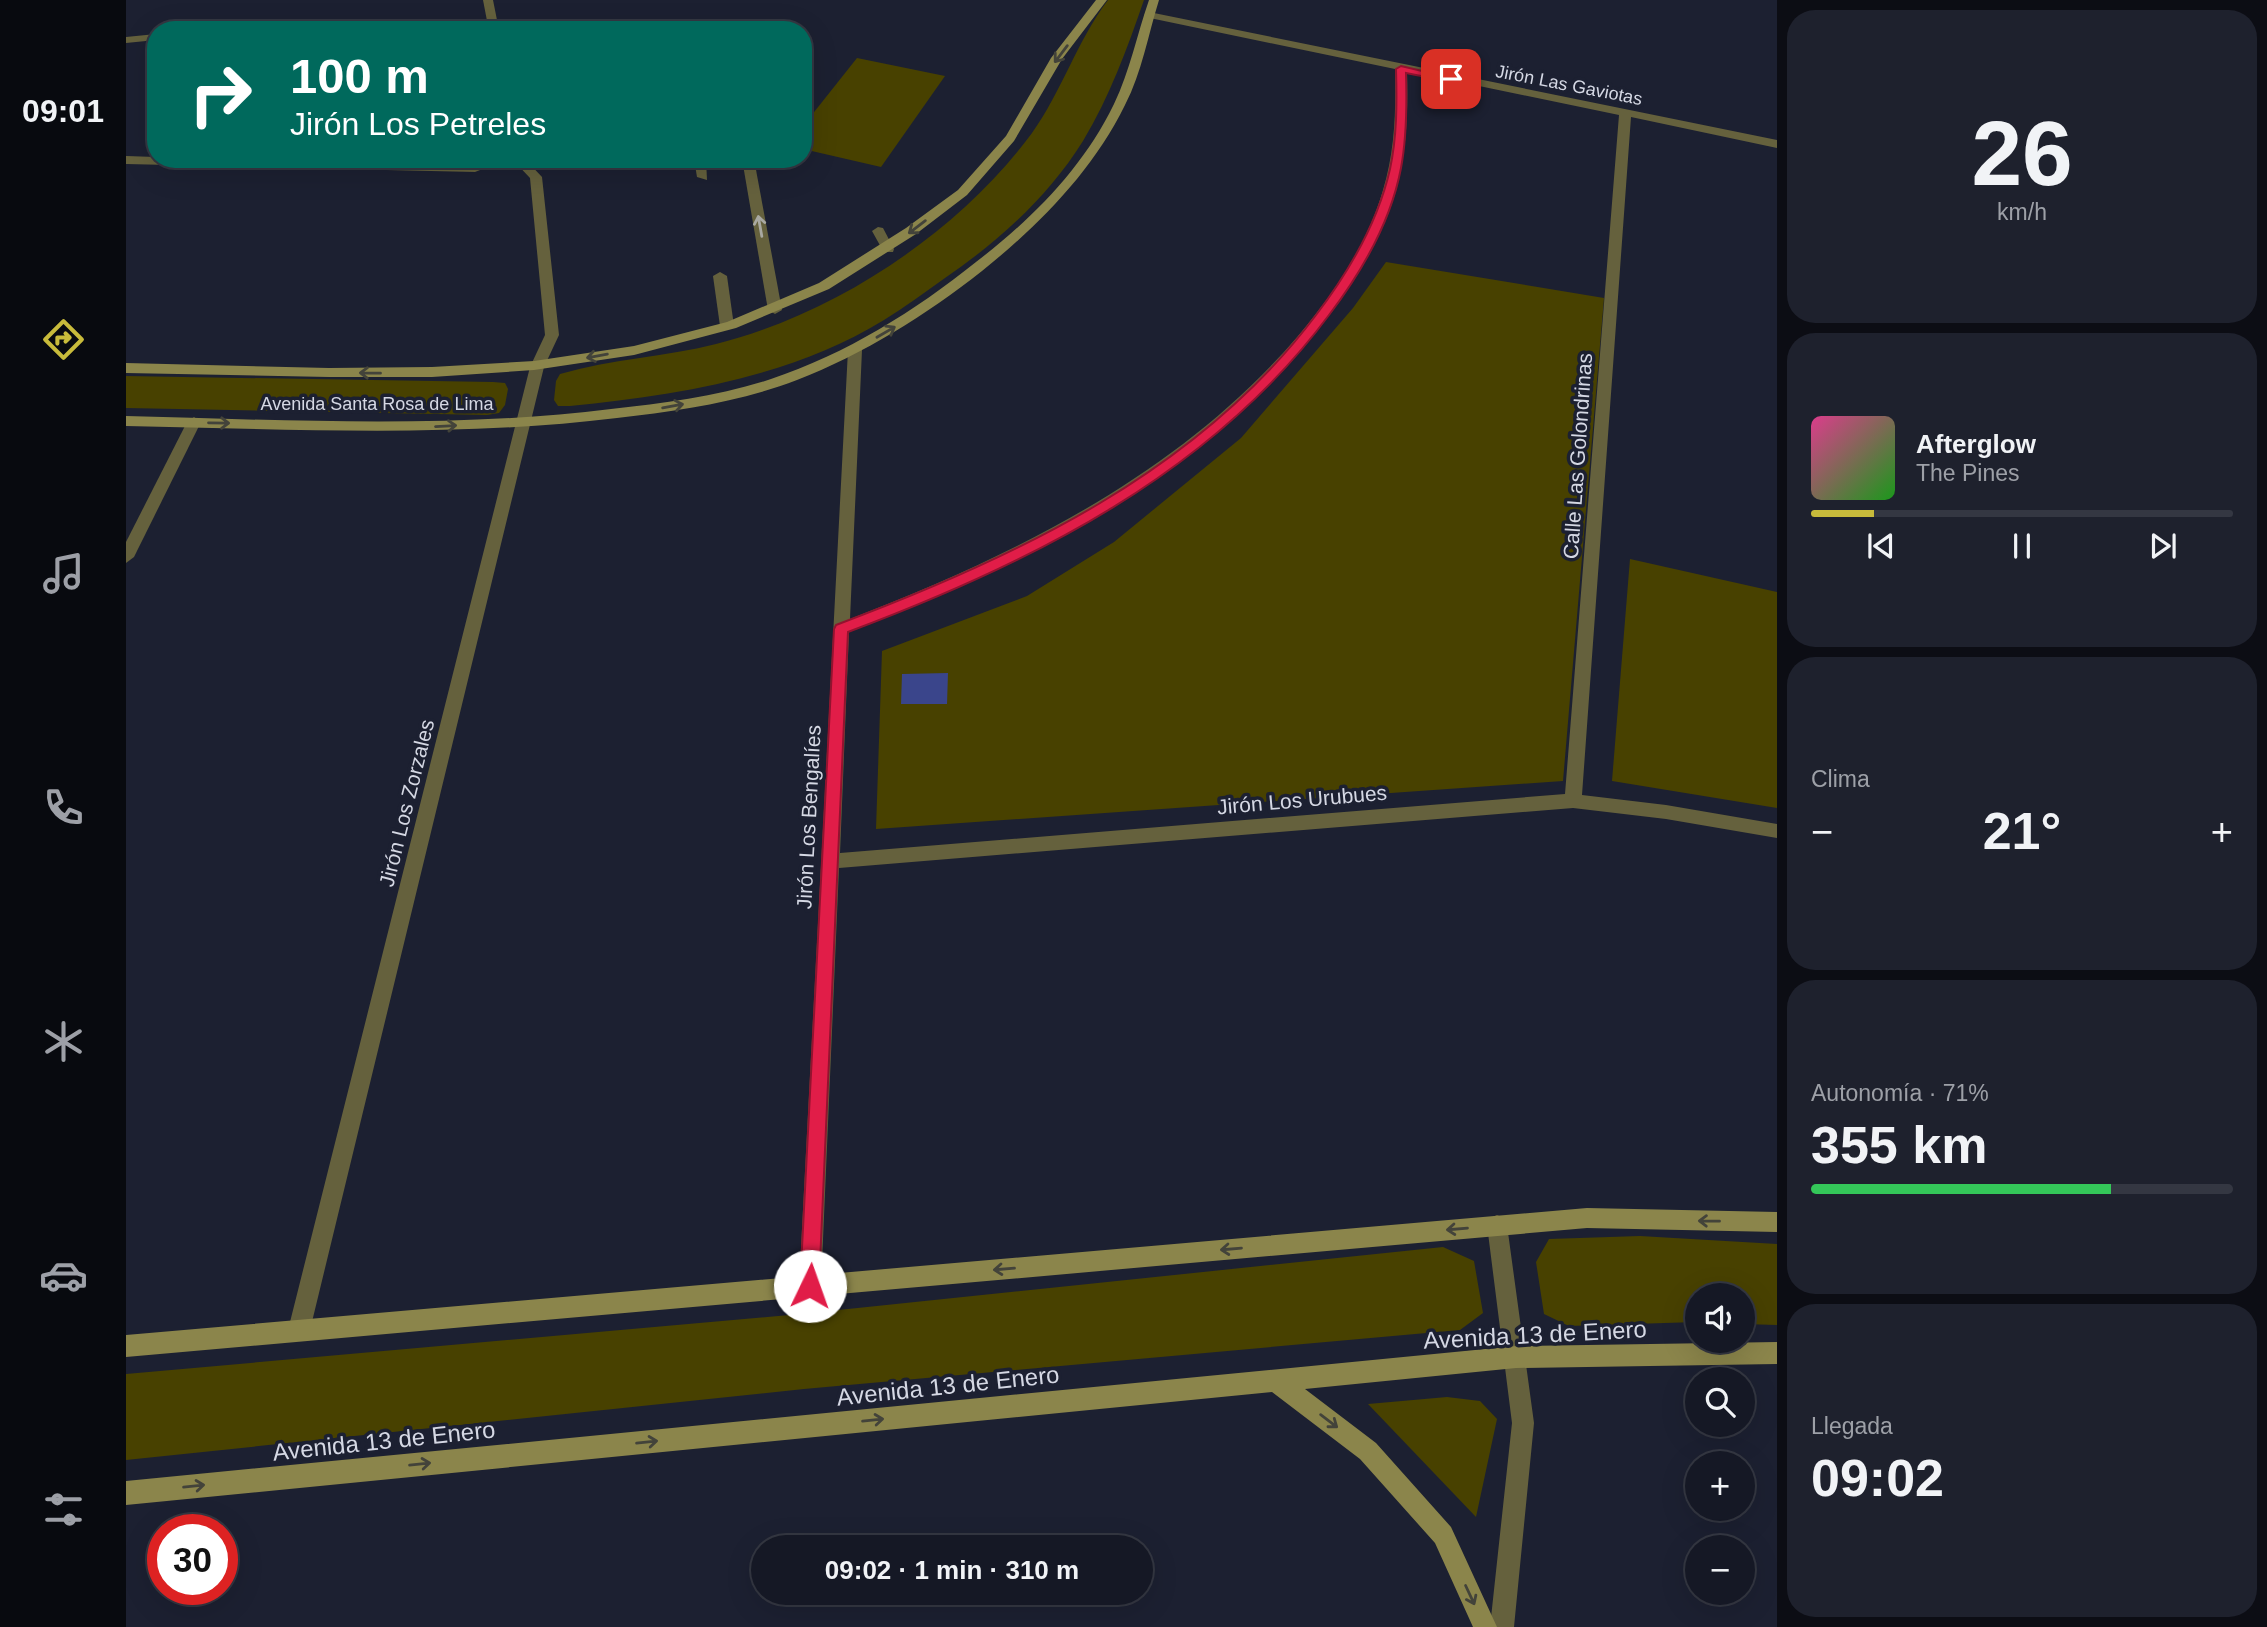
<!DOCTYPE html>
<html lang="es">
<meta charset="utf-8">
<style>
:root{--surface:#151825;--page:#1e212d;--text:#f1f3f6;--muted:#9da0a7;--line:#343742;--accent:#c8bb3b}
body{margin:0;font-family:Arial,sans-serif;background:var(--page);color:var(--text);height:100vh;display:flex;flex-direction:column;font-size:26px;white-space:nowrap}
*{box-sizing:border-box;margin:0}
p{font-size:23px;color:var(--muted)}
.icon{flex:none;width:38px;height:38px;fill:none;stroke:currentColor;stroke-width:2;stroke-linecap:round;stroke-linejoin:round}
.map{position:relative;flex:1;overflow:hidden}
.sheet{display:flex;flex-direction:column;gap:10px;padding:10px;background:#0c0d14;width:490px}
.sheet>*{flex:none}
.hud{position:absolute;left:21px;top:21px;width:665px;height:147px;border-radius:28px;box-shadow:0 7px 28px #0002,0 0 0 2px var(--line);background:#00695c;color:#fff;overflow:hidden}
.controls{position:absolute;left:1559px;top:1283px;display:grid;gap:14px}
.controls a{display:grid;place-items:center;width:70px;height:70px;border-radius:50%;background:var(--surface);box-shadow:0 7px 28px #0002,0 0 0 2px var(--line);font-size:35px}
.speed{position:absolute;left:21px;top:1514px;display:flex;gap:14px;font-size:35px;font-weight:700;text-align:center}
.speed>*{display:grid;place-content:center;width:91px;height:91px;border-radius:50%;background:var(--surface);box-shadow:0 7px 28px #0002,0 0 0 2px var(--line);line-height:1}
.speed .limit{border:10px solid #d22;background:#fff;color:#111}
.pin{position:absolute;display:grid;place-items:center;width:60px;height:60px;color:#fff;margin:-30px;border-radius:14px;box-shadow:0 4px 10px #0006}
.me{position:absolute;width:77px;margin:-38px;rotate:3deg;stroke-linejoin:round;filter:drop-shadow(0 0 5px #0008)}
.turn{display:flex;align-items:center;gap:24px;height:147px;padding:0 28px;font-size:32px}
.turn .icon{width:91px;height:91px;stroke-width:2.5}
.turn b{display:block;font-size:49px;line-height:60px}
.big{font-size:52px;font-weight:800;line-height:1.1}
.sheet .card{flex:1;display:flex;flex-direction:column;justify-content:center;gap:10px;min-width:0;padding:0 24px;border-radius:28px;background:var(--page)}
.sheet .dial{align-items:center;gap:0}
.dial b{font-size:91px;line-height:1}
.song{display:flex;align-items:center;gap:21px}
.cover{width:84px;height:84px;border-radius:10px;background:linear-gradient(135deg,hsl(330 70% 55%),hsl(120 70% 35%))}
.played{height:7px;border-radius:4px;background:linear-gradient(90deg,var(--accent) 15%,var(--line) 15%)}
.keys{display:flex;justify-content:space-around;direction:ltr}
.heat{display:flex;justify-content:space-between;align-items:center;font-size:38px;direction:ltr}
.charge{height:10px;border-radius:5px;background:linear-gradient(90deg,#34c759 71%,var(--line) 0)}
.trip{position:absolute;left:625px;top:1535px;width:402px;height:70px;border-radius:35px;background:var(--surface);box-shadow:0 7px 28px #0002,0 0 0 2px var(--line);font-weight:800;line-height:70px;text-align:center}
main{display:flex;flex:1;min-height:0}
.tabs{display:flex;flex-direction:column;width:126px;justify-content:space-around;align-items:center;background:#080a0f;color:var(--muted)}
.tabs .icon{width:49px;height:49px}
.tabs .current{color:var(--accent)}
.tabs b{font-size:32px;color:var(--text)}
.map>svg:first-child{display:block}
.green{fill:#484100}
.building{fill:#3a458b}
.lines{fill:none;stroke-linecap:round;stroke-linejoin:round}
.service{fill:#65613d;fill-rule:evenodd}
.minor{fill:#65613d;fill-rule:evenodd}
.tertiary{fill:#65613d;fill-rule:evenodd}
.secondary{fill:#8b854b;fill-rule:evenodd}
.oneway{stroke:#43433a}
.oneway2{stroke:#a8a8a1}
.route{fill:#e11d48;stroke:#92132f;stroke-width:2}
.labels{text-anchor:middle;stroke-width:7;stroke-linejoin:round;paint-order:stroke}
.far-street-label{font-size:18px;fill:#d5d8e4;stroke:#1c2031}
.street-label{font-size:21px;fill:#d5d8e4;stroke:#1c2031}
.near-street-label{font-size:24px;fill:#d5d8e4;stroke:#1c2031}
</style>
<main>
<nav class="tabs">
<b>09:01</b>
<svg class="icon current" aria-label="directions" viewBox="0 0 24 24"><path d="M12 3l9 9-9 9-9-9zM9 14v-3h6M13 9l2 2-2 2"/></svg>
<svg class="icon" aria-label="music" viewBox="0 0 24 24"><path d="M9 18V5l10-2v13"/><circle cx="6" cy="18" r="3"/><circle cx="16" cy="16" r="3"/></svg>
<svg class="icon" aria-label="phone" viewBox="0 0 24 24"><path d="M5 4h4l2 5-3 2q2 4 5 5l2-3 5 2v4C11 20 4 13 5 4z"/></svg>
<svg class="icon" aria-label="climate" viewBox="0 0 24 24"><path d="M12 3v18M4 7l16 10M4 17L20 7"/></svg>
<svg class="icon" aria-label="car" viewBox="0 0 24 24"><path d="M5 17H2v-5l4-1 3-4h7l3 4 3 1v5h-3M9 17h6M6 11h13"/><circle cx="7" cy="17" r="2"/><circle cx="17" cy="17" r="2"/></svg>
<svg class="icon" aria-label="filters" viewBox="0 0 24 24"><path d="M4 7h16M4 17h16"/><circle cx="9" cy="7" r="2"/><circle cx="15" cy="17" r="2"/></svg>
</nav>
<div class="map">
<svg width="1651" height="1627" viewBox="0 0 1651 1627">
<rect width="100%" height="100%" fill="#1c2031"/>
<g class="green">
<path d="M982,0H1018C1001,49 984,96 957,141C922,197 873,241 819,278C799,292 779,307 758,320C663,378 552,395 444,406H432L428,400L430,381L434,374C485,359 539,357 590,344C710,314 833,232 906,133C936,91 951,41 982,0Z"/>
<path d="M731,58L819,76L755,167L677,149V126Z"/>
<path d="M1260,262L1478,298L1437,781L750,829L756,651L901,596L988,542L1115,438L1227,308Z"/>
<path d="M0,376L367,382L379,383L382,389L379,405L373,413L361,415L0,408Z"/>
<path d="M1504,559L1651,592V808L1486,781Z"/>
<path d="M1514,1236L1651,1244V1325L1617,1324V1295H1572L1571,1322L1443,1326L1418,1314L1410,1262L1423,1239Z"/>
<path d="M1317,1247L1348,1261L1357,1313L1334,1330L678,1389L0,1460V1374L674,1314Z"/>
<path d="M1321,1397L1354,1401L1371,1419L1350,1517L1242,1404Z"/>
</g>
<path class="building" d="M822,673L821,704H775L776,674Z"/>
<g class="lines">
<g class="service">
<path d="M568,159H580L581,180L571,177Z"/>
<path d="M616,159H628L656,310L649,314L642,310Z"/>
<path d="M752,227L757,228L768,249L767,252H757L756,249L746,231Z"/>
<path d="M594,272L601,276L608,326L601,330L594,326L587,276Z"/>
<path d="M68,417L75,422L8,557L0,563V542L61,422Z"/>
</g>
<g class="minor">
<path d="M357,0H367L373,30H97L102,27L362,26Z"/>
<path d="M1023,12L1651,140V148L1505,117L1456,795L1540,805L1651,824V838L1540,819L1447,808L713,868L695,1286L692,1294L684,1297L676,1294L673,1286L722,350L729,345L736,350L724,619C891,554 1054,474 1172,336C1209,292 1241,245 1257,190C1269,151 1270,110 1269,69L1019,17L1018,15ZM1281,71L1493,115L1439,794L714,853L723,632C895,565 1062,485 1182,341C1220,296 1255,245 1271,187C1281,149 1282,110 1281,71Z"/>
<path d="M30,34V40L0,43V37Z"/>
<path d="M0,156L30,157V159L348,164L363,159H382L349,172L0,164Z"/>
<path d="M386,159H399L416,177L433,335L418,367L184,1330L181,1338L173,1341L165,1338L162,1330L404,367L419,335L404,178Z"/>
</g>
<path class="tertiary" d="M1371,1215L1378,1218L1381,1225L1408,1423L1388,1627H1364L1386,1423L1361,1225L1364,1218Z"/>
<g class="secondary">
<path d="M970,0H981L936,59L888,141L841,195L790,234L703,289L610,328L508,355L408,370L306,377H203L0,373V363L203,368L306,367L408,361L508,346L601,322L693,283L780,228L832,190L880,136L925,58Z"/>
<path d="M1023,0H1033C1022,35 1016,72 999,105C966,172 913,225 856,271C800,315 738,354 671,380C614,402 552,411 491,418C328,438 164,429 0,426V416C161,420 324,429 485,409C539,403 594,396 645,379C720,354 789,311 850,262C906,219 957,168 988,104C1004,71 1011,34 1023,0Z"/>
<path d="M1461,1208L1651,1212V1232L1461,1228L0,1357V1335Z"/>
<path d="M1651,1342V1364L1390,1368L1179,1389L1250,1443L1325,1527L1371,1627H1347L1309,1543L1234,1459L1146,1392L0,1505V1481L1390,1346Z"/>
</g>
</g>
<defs><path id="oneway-shaft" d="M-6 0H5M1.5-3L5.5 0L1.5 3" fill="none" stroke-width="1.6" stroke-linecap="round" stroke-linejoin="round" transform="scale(1.75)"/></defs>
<g class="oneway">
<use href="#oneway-shaft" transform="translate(935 54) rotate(127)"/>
<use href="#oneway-shaft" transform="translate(791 227) rotate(143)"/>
<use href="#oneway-shaft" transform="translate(760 332) rotate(-30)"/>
<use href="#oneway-shaft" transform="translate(471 356) rotate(170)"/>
<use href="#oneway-shaft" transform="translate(244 373) rotate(-179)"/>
<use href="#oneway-shaft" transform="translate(547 406) rotate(-10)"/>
<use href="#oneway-shaft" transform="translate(93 423) rotate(1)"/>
<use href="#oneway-shaft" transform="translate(320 426) rotate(-3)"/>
<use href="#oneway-shaft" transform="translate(1583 1221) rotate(-179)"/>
<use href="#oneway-shaft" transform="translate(1331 1229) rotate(175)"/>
<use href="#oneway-shaft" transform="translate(1105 1249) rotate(175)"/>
<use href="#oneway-shaft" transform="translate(878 1269) rotate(175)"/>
<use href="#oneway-shaft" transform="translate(747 1420) rotate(-6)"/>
<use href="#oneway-shaft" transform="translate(1203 1421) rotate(37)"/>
<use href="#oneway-shaft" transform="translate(521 1442) rotate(-6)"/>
<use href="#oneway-shaft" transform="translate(294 1464) rotate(-6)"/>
<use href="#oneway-shaft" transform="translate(68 1486) rotate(-6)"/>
<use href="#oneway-shaft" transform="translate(1344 1595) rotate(65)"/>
</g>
<use class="oneway2" href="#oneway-shaft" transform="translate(634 226) rotate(-100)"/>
<path class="route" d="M1275,66L1330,79L1325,82L1280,73C1281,105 1281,136 1275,168C1265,221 1235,273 1203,315C1085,474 904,564 722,632L693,1286L691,1292L684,1295L677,1292L674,1286L708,629L710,625C889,558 1072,472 1190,315C1222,273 1252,222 1264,169C1271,136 1271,103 1270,69Z"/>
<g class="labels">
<g class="far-street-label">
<text transform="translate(1443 85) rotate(11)" y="6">Jirón Las Gaviotas</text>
<text x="251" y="410">Avenida Santa Rosa de Lima</text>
</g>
<g class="street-label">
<text transform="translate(1452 456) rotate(-86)" y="7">Calle Las Golondrinas</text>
<text transform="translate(1176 800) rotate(-5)" y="7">Jirón Los Urubues</text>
<text transform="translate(281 803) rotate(-76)" y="7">Jirón Los Zorzales</text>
<text transform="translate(683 817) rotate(-87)" y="7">Jirón Los Bengalíes</text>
</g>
<g class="near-street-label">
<text transform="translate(1409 1335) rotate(-3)" y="8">Avenida 13 de Enero</text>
<text transform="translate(822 1386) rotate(-6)" y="8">Avenida 13 de Enero</text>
<text transform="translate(258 1441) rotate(-6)" y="8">Avenida 13 de Enero</text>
</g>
</g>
</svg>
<div class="controls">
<a><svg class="icon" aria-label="sound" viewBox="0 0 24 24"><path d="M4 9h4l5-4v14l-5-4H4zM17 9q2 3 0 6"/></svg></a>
<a><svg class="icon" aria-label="search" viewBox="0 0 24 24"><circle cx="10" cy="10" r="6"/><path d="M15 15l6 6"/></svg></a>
<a>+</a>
<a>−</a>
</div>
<div class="speed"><div class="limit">30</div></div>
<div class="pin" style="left:1325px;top:79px;background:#d93025"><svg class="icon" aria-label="arrive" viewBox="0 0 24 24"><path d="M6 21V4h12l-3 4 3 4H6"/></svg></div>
<svg class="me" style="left:684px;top:1286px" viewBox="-20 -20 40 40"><circle r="19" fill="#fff"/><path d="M0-13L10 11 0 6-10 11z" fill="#e11d48"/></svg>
<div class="trip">09:02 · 1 min · 310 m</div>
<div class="hud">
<div class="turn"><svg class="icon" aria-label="right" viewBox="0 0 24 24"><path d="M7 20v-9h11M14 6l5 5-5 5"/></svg><div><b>100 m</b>Jirón Los Petreles</div></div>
</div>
</div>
<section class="sheet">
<div class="card dial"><b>26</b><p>km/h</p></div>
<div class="card">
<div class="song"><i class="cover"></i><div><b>Afterglow</b><p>The Pines</p></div></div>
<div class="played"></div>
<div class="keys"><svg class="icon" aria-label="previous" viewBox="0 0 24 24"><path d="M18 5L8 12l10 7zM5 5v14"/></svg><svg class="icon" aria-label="pause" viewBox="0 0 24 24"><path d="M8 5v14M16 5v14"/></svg><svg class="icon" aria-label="next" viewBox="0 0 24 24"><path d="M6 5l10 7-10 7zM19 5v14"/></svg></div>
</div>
<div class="card"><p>Clima</p>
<div class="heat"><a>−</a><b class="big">21°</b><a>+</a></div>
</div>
<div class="card"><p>Autonomía · 71%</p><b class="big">355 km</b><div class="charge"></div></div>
<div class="card"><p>Llegada</p><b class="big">09:02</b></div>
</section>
</main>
